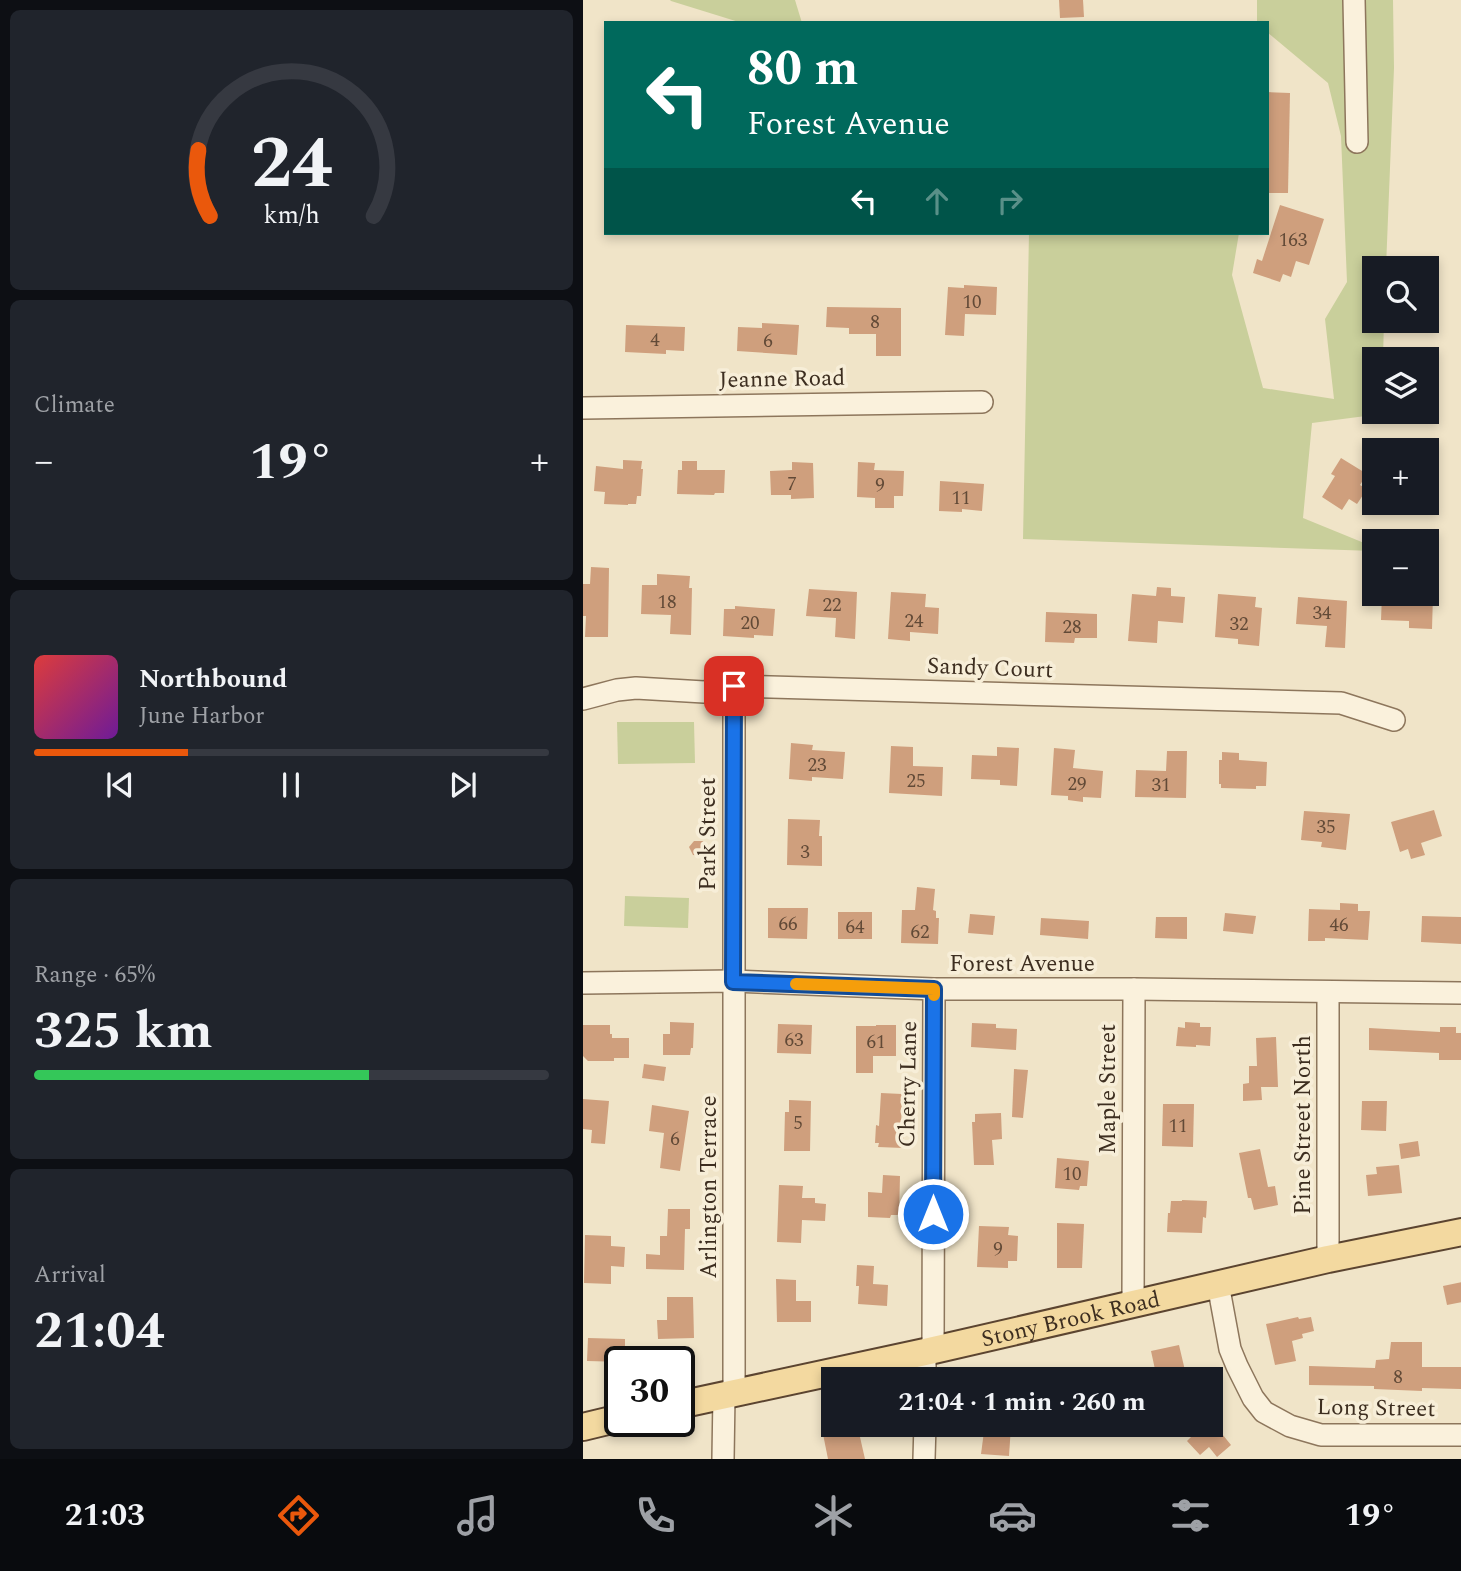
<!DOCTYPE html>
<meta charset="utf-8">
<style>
:root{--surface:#171b24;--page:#20242c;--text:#f1f3f6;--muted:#9ea1a6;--line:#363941;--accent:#ea580c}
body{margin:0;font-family:Spectral,serif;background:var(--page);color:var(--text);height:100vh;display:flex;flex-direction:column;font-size:26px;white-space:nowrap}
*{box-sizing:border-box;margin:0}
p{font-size:23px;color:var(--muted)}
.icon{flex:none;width:38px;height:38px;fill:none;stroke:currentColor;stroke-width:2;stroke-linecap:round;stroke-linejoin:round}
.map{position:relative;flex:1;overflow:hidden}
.details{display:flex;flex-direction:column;gap:10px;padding:10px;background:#0d0f14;width:583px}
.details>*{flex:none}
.guide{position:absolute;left:21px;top:21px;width:665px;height:214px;border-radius:0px;box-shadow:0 4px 10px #0003;background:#00695c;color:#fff;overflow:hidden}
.fabs{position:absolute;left:779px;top:256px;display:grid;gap:14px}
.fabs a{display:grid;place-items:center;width:77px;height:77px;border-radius:0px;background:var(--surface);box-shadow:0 4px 10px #0003;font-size:35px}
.speed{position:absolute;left:21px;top:1346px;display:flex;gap:14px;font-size:35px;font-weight:700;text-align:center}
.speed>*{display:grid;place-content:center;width:91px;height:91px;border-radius:50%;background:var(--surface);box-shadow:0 4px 10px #0003;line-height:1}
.speed .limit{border:4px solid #111;border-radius:10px;background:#fff;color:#111}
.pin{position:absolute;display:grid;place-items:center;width:60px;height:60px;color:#fff;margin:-30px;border-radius:14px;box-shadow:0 4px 10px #0006}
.me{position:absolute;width:77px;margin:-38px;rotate:0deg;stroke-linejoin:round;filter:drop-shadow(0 0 5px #0008)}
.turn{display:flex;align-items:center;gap:24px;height:147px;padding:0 28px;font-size:32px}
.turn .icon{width:91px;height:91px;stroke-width:2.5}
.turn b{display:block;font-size:49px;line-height:60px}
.lanes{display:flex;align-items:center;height:66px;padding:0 28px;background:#0003;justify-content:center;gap:35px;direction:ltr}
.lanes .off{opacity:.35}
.big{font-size:52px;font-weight:700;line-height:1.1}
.details .card{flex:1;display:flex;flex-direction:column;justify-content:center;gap:10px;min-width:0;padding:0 24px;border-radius:10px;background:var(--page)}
.details .dial{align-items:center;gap:0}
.dial svg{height:182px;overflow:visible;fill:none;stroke:var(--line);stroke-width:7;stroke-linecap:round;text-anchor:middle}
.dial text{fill:var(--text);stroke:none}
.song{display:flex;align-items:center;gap:21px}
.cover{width:84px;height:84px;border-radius:10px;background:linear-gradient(135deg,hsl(0 70% 55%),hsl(280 70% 35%))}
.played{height:7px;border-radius:4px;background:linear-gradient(90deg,var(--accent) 30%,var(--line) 30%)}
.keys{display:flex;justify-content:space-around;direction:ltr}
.heat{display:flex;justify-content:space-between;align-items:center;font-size:38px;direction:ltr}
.charge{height:10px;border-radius:5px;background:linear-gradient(90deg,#34c759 65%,var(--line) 0)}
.trip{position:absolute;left:238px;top:1367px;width:402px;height:70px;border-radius:0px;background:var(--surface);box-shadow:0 4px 10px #0003;font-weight:700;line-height:70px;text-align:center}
.tabs{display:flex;height:112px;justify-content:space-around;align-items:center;background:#090b0e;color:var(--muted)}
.tabs .icon{width:49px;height:49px}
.tabs .on{color:var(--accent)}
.tabs b{font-size:32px;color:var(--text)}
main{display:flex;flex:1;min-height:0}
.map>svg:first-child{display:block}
.green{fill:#c9cf9b}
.building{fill:#cf9f7d}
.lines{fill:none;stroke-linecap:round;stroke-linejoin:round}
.minor-casing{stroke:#8d765c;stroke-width:24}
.major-casing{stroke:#5b4430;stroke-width:30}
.minor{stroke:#faf1dc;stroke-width:21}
.major{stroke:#f3d9a0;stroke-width:26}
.route-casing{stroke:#114b97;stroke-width:18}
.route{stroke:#1a73e8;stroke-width:12}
.slow{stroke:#f59e0b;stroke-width:12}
.labels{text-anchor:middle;stroke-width:7;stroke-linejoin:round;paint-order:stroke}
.number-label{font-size:19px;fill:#624a37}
.street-label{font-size:23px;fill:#3d2e20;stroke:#f7eed8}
</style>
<main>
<section class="details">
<div class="card dial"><svg viewBox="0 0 100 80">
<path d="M14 69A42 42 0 1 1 86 69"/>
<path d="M14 69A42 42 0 0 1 9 40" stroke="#ea580c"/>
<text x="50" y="56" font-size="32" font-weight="700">24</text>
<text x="50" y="72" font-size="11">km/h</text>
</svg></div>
<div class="card"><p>Climate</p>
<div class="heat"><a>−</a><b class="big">19°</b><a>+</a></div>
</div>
<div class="card">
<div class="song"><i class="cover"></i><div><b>Northbound</b><p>June Harbor</p></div></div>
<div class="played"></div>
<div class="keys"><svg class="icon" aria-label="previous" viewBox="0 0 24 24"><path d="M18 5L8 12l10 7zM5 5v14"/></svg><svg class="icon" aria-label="pause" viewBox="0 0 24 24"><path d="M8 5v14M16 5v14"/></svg><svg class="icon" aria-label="next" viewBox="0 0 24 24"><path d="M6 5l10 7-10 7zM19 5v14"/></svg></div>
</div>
<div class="card"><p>Range · 65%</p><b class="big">325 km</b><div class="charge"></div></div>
<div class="card"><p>Arrival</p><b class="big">21:04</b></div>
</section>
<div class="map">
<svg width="879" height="1459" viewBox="0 0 879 1459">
<rect width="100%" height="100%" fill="#f0e4c8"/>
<g class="green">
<path d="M87,0H212L219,23H159L88,1Z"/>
<path d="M674,0H810L811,68L803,268H791V320H801L800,359H791V411H798V414L729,423L720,518L791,547V551L440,539L446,233H656L649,275L680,388L751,399L742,319L764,282L758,136L745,83L684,32V23H674Z"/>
<path d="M34,722H111L112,763L35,764Z"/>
<path d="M42,896L106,898L105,928L41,926Z"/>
</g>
<g class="building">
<path d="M476,0H500L501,17L477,18Z"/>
<path d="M684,92L707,93L705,193H684Z"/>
<path d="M697,205L741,219L726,265L713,261L708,277L700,274L697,282L670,273L674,259L679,261Z"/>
<path d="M381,285L414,287L413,315L382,314L381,336L362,335L365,287L381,288Z"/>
<path d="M244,307L318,308V356H293V334H266V328L243,327Z"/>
<path d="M179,323L216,325L214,355L154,351L155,327L179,328Z"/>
<path d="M43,325L102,327L101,351L83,350V354L42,352Z"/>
<path d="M758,458L784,474L777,485L784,489L774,504L766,499L759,510L739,497L752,476L748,474Z"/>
<path d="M40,460L59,461L58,469H60L58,496H54L53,504H45V505L21,504L22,492L11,491L13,466L40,469Z"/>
<path d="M99,461H114V470H142L141,493H132L131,495L94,494L95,470H99Z"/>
<path d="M209,462L230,463L231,498L208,499V495H188L187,471L209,470Z"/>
<path d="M275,462L292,463L291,470L321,471L320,496H311V508H292V498L274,497Z"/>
<path d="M357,481L401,484L399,511L379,509V512L356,511Z"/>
<path d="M8,567L26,568L25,637H2L3,616H0V584H7Z"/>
<path d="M74,574L107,576L106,588H109L108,635L87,634L88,615L58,614L59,585H74Z"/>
<path d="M574,587L588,588V596L602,597L600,623L575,621L574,643L545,641L549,594L573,596Z"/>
<path d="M226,589L274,592L272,639L252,637L253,618L223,616Z"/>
<path d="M308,592L343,594L342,607L356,608L355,634L327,632V641L305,639Z"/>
<path d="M635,594L673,597L672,607L679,608L676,646L655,644V639L632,637Z"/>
<path d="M828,594L850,595L849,629L826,628V621L798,620L799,595L827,597Z"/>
<path d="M715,597L764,601L762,648L742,647L744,626L713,624Z"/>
<path d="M152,606L192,609L190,636L171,635V638L140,636L141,609H152Z"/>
<path d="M463,612L514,614V638H492L491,643L462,642Z"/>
<path d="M208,743L230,745L229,750L262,752L260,779L229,777V781L206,779Z"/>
<path d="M308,746L330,747V766L360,767L359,796L306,793Z"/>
<path d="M414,747L436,748L434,786L417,785V780L388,779L389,755L414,756Z"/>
<path d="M471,748L492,750L490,768L520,771L518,798L500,797V802L485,800V796L468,795Z"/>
<path d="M584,751H604L603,798L552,797L553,770L583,771Z"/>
<path d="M639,752L656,753V760L684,762L683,786H673V789L638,788V784H636V760H639Z"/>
<path d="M851,810L859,836L838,843L842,855L828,859L825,849L817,852L808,822Z"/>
<path d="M721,811L767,814L763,850L738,847L739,842L718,840Z"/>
<path d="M205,819L237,820L236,836H239V866L204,865Z"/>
<path d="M111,841H120L123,850L118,856L110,855L106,847Z"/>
<path d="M334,887L352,889L350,910L353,911V918H356L355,944L318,943L319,910H332Z"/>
<path d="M757,903L775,904V911H787L785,940L742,938V941H725L726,909L757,910Z"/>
<path d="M185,908H225L224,939L185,938Z"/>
<rect x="255" y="912" width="34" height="27"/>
<path d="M642,913L673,916L670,934L640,931Z"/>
<path d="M387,914L412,916L410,935L385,933Z"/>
<path d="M839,916L879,917V944L838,942Z"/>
<path d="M573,917H604V939L572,938Z"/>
<path d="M458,918L506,921L505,939L457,935Z"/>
<path d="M87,1022L111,1023L110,1048H108L107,1055H80V1034H87Z"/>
<path d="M602,1022L617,1023V1027H628L627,1046L613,1045V1047L593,1046L595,1027L602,1028Z"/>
<path d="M389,1023L413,1024V1028L434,1029L433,1050L388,1047Z"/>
<path d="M195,1024L229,1025L228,1054L194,1053Z"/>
<path d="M0,1025H27V1034H29V1038H46V1058H31V1061H5L0,1056Z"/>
<path d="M293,1025H313V1056H290V1073H273V1026H293Z"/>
<path d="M857,1027H873V1033H879V1060H856V1053L786,1050V1028L857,1032Z"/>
<path d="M693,1037L695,1087H678L679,1100L660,1101V1084L666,1083V1066H674L673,1038Z"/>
<path d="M61,1064L83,1067L81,1081L59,1078Z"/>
<path d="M431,1069L445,1070L440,1118L429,1117Z"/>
<path d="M298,1093L319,1094L318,1129H321L320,1148L295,1147L296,1143H292L293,1125L296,1126Z"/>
<path d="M0,1099L26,1101L22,1144L8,1143L9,1130L0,1129Z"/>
<path d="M206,1100L228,1101L227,1151H201L202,1112H206Z"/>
<path d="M779,1101H804L803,1131L778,1130Z"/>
<path d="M580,1104H611L610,1147L579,1146Z"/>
<path d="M69,1105L106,1111L97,1171L77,1168L81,1133L66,1131Z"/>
<path d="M418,1113L419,1139L409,1140L411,1165H391L389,1122H392V1114Z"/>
<path d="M835,1141L837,1156L818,1159L816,1144Z"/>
<path d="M677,1149L685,1187L692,1186L695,1205L671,1210L668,1198H665L656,1153Z"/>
<path d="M474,1158L506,1161L504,1186H497L496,1190L472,1188Z"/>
<path d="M816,1165L819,1193L785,1196L783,1175L794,1174L793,1167Z"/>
<path d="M300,1175L317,1176L316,1215H308L307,1218L285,1217V1192L299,1193Z"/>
<path d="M196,1185L220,1186L219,1198H232V1203L243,1204L242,1221L219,1220L218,1243L194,1242Z"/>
<path d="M599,1200L624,1201L623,1218L620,1217L619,1233L584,1232L585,1213H587L588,1201H599Z"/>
<path d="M85,1209H107V1229H102L101,1270L63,1269V1254L77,1255V1236H84Z"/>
<path d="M474,1223L501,1224L499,1268H474Z"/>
<path d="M396,1226L426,1227L425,1235L435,1236L434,1261H425V1268L394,1267Z"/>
<path d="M2,1235L28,1236V1246L42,1247L41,1267L28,1266V1284L1,1283Z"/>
<path d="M274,1265L291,1266L290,1284L305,1285L304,1306L275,1304L276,1286H273Z"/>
<path d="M193,1279L213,1280V1301H228V1322H194Z"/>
<path d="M879,1282V1302L864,1305L860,1286Z"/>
<path d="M84,1297H110L111,1338L75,1339L74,1320H84Z"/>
<path d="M715,1317L716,1319L728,1317L731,1331L719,1334L720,1338L709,1341L713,1361L692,1365L683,1324Z"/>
<path d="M5,1338L42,1339V1362L4,1361Z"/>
<path d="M808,1342H839V1367H879V1389L839,1388V1391L791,1389V1386L726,1385V1366L792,1368L793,1360L806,1359Z"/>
<path d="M596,1345L604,1379H583L582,1371L573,1374L568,1351Z"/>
<path d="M238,1424H274L282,1459H245Z"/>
<path d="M402,1424L428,1426L426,1456L398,1454Z"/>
<path d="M604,1424H631L648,1445L634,1457L626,1447L617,1455L604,1441L612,1433Z"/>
</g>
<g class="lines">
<g class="minor-casing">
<g id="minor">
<path d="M771,0L774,142"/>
<path d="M0,408L399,402"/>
<path d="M151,686C150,922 152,1157 151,1392"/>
<path d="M0,699L34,690L53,688L121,692L151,686L758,703L811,720"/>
<path d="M0,983L150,981L351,989H551L879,993"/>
<path d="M745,1259V992"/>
<path d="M635,1284L647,1349L654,1366L670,1398L681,1412L707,1426L738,1435H879"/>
<path d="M550,1303L551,989"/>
<path d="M350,1349L351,989"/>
<path d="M342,1379V1352"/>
<path d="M140,1459L141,1395"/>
<path d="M341,1459L342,1424"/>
</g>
</g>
<g class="major-casing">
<g id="major">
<path id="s1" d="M96,1405L342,1352L745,1259L879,1232"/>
<path d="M0,1427L37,1418"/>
</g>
</g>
<use href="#minor" class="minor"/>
<use href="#major" class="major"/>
</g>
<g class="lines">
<g class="route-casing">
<path id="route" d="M151,686L150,982L351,989L350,1214"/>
</g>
<use href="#route" class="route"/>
<path class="slow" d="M213,984L351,989V995"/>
</g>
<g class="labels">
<g class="number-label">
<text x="710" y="246">163</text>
<text x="389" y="308">10</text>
<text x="292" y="328">8</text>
<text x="72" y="346">4</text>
<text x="185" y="347">6</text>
<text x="209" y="490">7</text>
<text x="297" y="491">9</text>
<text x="378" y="504">11</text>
<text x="84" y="608">18</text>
<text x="249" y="611">22</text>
<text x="739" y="619">34</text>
<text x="331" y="627">24</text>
<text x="167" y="629">20</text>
<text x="656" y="630">32</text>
<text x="489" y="633">28</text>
<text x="234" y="771">23</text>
<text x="333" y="787">25</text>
<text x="494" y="790">29</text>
<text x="578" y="791">31</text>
<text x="743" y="833">35</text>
<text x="222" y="858">3</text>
<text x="205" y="930">66</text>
<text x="756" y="931">46</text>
<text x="272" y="933">64</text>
<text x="337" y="938">62</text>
<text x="211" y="1046">63</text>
<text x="293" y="1048">61</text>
<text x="215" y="1129">5</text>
<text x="595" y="1132">11</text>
<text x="92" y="1145">6</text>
<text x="489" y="1180">10</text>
<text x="415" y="1255">9</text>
<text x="815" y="1383">8</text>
</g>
<g class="street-label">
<text transform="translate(199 378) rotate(-1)" y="8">Jeanne Road</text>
<text transform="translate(407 667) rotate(2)" y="8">Sandy Court</text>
<text transform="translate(124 834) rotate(-90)" y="8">Park Street</text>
<text x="439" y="971">Forest Avenue</text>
<text transform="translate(324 1084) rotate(-89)" y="8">Cherry Lane</text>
<text transform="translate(524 1089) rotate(-90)" y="8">Maple Street</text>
<text transform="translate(719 1125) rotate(-90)" y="8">Pine Street North</text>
<text transform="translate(125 1187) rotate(-90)" y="8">Arlington Terrace</text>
<text dy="8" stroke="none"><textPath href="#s1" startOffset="401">Stony Brook Road</textPath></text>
<text transform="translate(793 1407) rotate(1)" y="8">Long Street</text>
</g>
</g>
</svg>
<div class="fabs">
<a><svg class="icon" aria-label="search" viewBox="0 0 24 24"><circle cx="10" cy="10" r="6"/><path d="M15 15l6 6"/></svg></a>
<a><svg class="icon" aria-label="layers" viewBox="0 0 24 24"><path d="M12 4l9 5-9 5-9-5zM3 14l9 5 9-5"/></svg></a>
<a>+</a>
<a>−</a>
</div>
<div class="speed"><div class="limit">30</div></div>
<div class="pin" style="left:151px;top:686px;background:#d93025"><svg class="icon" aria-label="arrive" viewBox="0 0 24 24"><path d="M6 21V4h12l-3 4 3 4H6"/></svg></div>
<svg class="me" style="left:350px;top:1214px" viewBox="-20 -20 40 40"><circle r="17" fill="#1a73e8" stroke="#fff" stroke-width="3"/><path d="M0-11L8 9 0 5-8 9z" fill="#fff"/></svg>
<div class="trip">21:04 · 1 min · 260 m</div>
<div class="guide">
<div class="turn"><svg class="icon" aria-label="left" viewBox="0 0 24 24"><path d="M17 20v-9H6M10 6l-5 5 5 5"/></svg><div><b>80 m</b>Forest Avenue</div></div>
<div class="lanes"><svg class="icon" aria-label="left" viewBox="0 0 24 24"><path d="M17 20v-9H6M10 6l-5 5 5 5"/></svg><svg class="icon off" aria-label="ahead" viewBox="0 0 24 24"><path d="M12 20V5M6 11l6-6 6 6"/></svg><svg class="icon off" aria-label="right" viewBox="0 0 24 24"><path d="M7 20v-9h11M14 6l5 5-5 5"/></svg></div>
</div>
</div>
</main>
<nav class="tabs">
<b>21:03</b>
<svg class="icon on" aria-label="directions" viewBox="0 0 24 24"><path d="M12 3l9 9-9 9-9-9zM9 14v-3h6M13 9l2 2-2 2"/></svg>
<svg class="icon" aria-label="music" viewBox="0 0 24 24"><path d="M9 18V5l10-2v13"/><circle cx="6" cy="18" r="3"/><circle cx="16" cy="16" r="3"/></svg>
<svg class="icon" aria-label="phone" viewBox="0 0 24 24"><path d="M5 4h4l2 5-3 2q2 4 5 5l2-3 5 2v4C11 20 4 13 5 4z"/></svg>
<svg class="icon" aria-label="climate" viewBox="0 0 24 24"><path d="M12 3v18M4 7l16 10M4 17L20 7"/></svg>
<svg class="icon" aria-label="car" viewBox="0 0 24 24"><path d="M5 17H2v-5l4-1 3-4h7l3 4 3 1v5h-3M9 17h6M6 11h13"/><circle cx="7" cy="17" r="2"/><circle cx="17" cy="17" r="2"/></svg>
<svg class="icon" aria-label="filters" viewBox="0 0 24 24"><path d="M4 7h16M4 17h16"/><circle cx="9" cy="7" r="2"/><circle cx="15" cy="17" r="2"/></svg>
<b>19°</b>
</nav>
